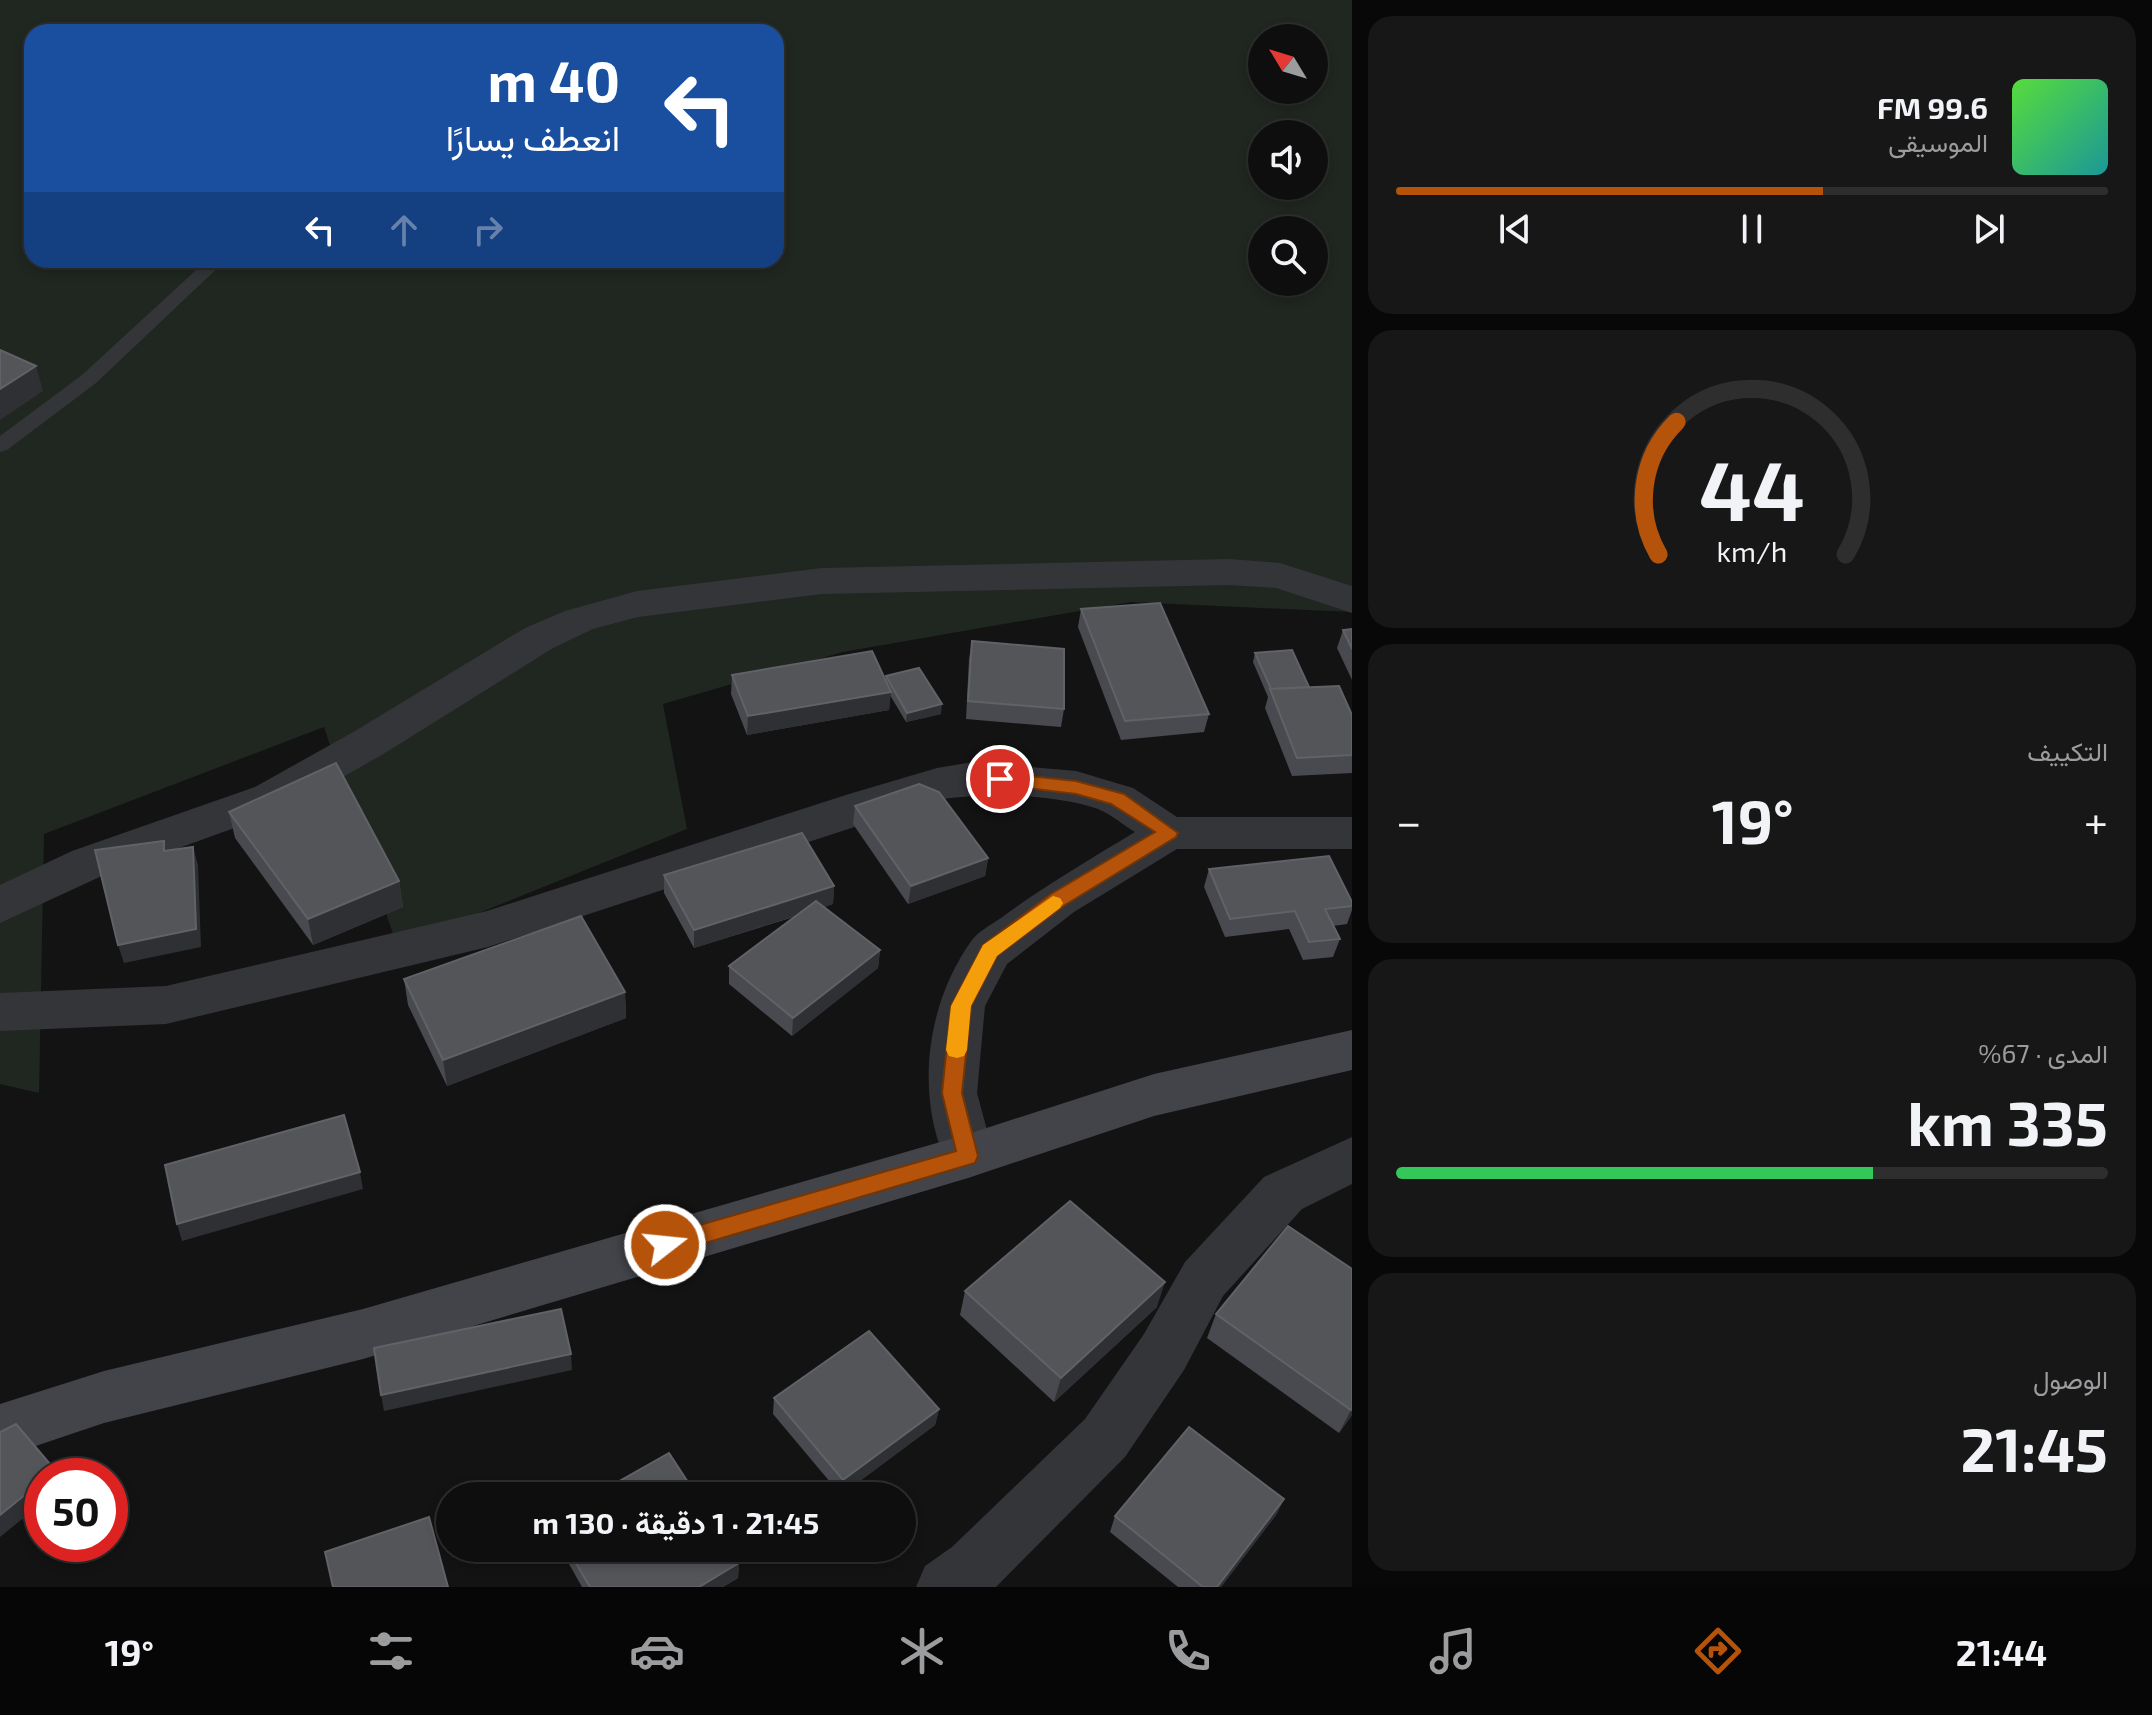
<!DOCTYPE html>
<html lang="ar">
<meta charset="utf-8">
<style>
:root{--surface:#0e0e0f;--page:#171718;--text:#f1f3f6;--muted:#9b9c9e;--line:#2e2e2f;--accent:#b45309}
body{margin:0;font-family:"Exo 2",Vazirmatn,sans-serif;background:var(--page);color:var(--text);direction:rtl;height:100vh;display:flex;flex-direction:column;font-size:30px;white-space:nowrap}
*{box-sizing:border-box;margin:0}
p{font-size:26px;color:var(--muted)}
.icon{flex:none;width:44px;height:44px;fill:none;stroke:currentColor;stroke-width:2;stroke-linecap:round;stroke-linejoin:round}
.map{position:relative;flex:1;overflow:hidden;direction:ltr}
.panel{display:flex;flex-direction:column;gap:16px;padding:16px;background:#080808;width:800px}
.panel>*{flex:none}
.guide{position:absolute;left:24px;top:24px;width:760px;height:244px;border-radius:24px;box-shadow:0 4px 12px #0003,0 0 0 2px var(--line);direction:rtl;background:#1a4fa0;color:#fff;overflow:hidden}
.needle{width:52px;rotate:308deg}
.fabs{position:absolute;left:1248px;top:24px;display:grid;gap:16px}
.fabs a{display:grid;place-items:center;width:80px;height:80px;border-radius:50%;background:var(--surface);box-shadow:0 4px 12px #0003,0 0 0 2px var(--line);font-size:40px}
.speed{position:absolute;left:24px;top:1458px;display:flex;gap:16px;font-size:40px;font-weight:700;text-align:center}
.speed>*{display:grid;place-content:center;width:104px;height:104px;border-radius:50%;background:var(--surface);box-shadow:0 4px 12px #0003,0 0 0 2px var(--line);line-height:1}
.speed .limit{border:12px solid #d22;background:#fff;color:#111}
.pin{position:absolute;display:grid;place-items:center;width:68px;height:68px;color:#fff;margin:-34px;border:4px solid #fff;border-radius:50%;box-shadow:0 2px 8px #0007}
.me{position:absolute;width:88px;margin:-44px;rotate:74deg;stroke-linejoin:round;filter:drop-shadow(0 0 6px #0008)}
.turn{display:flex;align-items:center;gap:28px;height:168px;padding:0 32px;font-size:36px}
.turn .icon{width:104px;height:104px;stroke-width:2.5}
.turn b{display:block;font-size:56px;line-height:68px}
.lanes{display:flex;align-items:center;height:76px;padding:0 32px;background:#0003;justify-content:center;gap:40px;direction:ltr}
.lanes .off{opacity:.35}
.big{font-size:60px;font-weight:700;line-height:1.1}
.panel .tile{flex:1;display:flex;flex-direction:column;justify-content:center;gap:12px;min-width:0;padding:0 28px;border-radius:24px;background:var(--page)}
.panel .dial{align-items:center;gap:0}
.dial svg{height:208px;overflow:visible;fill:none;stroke:var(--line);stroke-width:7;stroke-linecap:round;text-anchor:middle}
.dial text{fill:var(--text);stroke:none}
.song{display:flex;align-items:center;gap:24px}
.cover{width:96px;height:96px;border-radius:12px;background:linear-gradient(135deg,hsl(110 70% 55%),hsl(180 70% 35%))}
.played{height:8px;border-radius:4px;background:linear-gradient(90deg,var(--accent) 60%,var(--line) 60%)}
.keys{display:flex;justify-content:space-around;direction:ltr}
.heat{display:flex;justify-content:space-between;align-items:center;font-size:44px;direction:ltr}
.charge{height:12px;border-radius:6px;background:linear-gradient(90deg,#34c759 67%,var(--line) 0)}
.trip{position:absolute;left:436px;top:1482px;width:480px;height:80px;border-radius:40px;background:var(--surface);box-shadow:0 4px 12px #0003,0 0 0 2px var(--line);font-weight:700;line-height:80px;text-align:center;direction:rtl}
.tab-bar{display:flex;height:128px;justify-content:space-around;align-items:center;background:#060606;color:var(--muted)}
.tab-bar .icon{width:56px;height:56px}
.tab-bar .active{color:var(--accent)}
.tab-bar b{font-size:36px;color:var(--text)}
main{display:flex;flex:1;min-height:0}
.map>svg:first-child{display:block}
.green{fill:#1f2720;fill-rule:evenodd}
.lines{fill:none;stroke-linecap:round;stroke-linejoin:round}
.lane{fill:#343539;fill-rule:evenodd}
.street{fill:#343539;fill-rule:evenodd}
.secondary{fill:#424449;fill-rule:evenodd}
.wall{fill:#494a4f}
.shaded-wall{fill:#2f3033}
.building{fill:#535559;stroke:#606267;stroke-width:2}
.route{fill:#b45309;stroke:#753606;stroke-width:2}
.slow{fill:#f59e0b}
</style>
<main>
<section class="panel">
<div class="tile">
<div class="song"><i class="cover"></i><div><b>99.6 FM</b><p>الموسيقى</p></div></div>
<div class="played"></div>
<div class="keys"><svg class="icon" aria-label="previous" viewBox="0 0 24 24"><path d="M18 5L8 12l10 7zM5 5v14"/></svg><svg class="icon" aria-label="pause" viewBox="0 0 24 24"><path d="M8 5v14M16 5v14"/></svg><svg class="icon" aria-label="next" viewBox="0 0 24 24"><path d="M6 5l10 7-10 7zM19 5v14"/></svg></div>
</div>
<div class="tile dial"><svg viewBox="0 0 100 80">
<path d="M14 69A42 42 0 1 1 86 69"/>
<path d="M14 69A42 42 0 0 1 21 18" stroke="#b45309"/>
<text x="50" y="56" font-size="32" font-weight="700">44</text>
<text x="50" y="72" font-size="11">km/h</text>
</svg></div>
<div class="tile"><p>التكييف</p>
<div class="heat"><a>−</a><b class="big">19°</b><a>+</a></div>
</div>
<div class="tile"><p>المدى · 67%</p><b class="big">335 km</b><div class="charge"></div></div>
<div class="tile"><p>الوصول</p><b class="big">21:45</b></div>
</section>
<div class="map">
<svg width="1352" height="1587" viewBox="0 0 1352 1587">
<rect width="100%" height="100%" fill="#131314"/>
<path class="green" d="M0,0H1352V612L1131,602L843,652L663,704L687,829L397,946L324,727L44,834L39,1093L0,1084ZM32,32H776V260H32ZM1262,38H1314V90H1262ZM1262,134H1314V186H1262ZM1262,230H1314V282H1262Z"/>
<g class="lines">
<path class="lane" d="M207,260H226L96,383L7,450L0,452V436L82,375Z"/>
<g class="street">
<path d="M1229,559L1280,563L1352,586V613L1276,588L1229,585L822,594L638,617L593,629L553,648L385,753L287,809L104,875L0,923V885L72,851L255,787L355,731L525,628L565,611L637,591L822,568Z"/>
<path d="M973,762L1076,771L1133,788L1177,817H1352V849H1177L1074,912L1007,964L985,1006L977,1093L994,1156L986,1171L968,1178L950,1171C914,1099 925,1005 972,940C979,931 992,924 1001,918C1044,886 1089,860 1135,832C1123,825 1111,814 1098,809C1055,794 982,792 937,800L488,947L166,1024L0,1031V993L166,986L487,911L849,794L937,768Z"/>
<path d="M1352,1137V1184L1302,1209L1223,1296L1184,1370L1125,1457L996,1587H916L925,1566L952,1547L1085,1419L1144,1334L1185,1262L1264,1177Z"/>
</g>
<path class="secondary" d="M1352,1030V1070L1154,1116L968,1178L363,1359L104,1423L0,1458V1404L104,1371L363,1309L968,1134L1154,1074Z"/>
</g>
<g class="wall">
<path d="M1081,609L1209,714L1204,732L1121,740L1078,627Z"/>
<path d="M1352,629V680L1337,648L1343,630Z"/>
<path d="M972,641L1064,709L1061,727L966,719L969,659Z"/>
<path d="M1255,653L1352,715V773L1292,776L1265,708L1268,697L1253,662Z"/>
<path d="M732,675L885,680L886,676L941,714L906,722L890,695L889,710L747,735L731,694Z"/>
<path d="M855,806L988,858L985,876L908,904L853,824Z"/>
<path d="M229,812L399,881L403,907L313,945L235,838Z"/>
<path d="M1209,869L1352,902V910L1347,924L1333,926L1340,939L1333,957L1303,960L1289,929L1225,937L1204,887Z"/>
<path d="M664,875L834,886L833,904L824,907L880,950L878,968L792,1036L729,984V966L797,916L694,948L664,893Z"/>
<path d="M404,979L625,992L626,1018L447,1086L408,1005Z"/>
<path d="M1288,1226L1352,1415L1339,1433L1207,1338L1216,1314Z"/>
<path d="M965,1291L1157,1307L1054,1402L960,1315Z"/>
<path d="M774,1398L939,1409L935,1425L841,1495L773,1414Z"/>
<path d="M1284,1499L1276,1515L1221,1587H1178L1110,1532L1115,1516Z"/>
<path d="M560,1548H730L739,1563L738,1578L723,1587H582Z"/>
</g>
<g class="shaded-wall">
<path d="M36,366L43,391L0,420V389Z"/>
<path d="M891,692L889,710L747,735L748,716Z"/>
<path d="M942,704L941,714L906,722L907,713Z"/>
<path d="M193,847L198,865L201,947L124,963L118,945Z"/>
<path d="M988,858L985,876L908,904L911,886Z"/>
<path d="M399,881L403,907L313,945L308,919Z"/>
<path d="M834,886L833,904L694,948V930Z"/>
<path d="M880,950L878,968L792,1036L793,1018Z"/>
<path d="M625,992L626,1018L447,1086L443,1060Z"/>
<path d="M360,1172L363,1189L182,1241L177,1224Z"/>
<path d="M1165,1282L1157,1307L1054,1402L1061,1378Z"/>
<path d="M571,1354L572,1370L384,1411L381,1395Z"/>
<path d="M1352,1408V1415L1339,1433L1351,1410Z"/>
<path d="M939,1409L935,1425L841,1495L843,1480Z"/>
<path d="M55,1470L58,1476H48Z"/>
<path d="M42,1481V1503L0,1537V1515Z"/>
<path d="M1284,1499L1276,1515L1221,1587H1217Z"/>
<path d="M739,1563L738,1578L723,1587H699Z"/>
</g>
<g class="building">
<path d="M0,350L36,366L0,389Z"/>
<path d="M1160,603L1209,714L1125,721L1081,609Z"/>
<path d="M1352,629V649L1343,630Z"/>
<path d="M972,641L1064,649V709L968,701Z"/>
<path d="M1292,650L1309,687L1271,689L1255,653Z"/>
<path d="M872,651L891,692L748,716L732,675Z"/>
<path d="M919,668L942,704L907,713L886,676Z"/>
<path d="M1339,686L1352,715V755L1297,758L1270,689Z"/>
<path d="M336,763L399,881L308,919L229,812Z"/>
<path d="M919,784L939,792L988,858L911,886L855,806Z"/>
<path d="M802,833L834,886L694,930L664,875Z"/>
<path d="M164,841V851L193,847L196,929L118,945L95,850Z"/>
<path d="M1329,856L1352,902V906L1325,909L1340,939L1309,942L1295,911L1230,919L1209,869Z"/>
<path d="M816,901L880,950L793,1018L729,966Z"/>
<path d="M581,916L625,992L443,1060L404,979Z"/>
<path d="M344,1115L360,1172L177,1224L165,1165Z"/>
<path d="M1070,1201L1165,1282L1061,1378L965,1291Z"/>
<path d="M1288,1226L1352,1269V1408L1351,1410L1216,1314Z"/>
<path d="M561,1309L571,1354L381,1395L374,1348Z"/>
<path d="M869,1331L939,1409L843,1480L774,1398Z"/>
<path d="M16,1424L55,1470L48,1476H42V1481L0,1515V1432Z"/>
<path d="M1189,1427L1284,1499L1217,1587H1203L1115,1516Z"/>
<path d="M669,1453L697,1496H593Z"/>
<path d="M429,1517L448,1587H333L325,1552Z"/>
<path d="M567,1548H730L739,1563L699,1587H590Z"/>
</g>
<path class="route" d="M1000,773L1076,781L1124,794L1178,833L1176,837L1065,905L997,956L971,1006L962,1093L978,1156L975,1163L665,1255L657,1252L654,1245L657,1238L665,1235L956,1151L942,1093L951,1006L983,945L1051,894L1155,832L1111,804L1076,794L994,784L991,779L994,775Z"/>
<path class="slow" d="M1053,896L1060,898L1063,903L1060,908L997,956L971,1006L967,1050L964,1056L957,1058L949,1056L946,1050L951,1006L983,945Z"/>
</svg>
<div class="fabs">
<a><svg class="needle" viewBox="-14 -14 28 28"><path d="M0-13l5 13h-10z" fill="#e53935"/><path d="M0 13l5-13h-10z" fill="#9b9c9e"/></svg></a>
<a><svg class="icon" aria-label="sound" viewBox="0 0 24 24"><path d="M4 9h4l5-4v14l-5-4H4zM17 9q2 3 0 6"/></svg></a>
<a><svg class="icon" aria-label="search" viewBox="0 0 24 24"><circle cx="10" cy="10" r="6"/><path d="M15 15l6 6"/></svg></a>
</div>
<div class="speed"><div class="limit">50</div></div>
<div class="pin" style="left:1000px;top:779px;background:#d93025"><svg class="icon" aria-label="arrive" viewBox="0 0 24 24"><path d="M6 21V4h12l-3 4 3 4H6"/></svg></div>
<svg class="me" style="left:665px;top:1245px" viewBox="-20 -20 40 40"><circle r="17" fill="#b45309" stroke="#fff" stroke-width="3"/><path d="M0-11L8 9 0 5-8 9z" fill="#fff"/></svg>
<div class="trip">21:45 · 1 دقيقة · 130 m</div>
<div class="guide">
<div class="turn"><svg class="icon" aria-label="left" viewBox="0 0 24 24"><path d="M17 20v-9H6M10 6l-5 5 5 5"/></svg><div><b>40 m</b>انعطف يسارًا</div></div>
<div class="lanes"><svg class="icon" aria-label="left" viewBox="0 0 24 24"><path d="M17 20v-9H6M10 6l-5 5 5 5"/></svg><svg class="icon off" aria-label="ahead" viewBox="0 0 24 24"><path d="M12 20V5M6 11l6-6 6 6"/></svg><svg class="icon off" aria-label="right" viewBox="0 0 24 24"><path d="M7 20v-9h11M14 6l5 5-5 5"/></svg></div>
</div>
</div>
</main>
<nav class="tab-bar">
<b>21:44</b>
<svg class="icon active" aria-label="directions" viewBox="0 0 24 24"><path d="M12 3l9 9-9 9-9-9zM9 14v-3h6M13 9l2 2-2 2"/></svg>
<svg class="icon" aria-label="music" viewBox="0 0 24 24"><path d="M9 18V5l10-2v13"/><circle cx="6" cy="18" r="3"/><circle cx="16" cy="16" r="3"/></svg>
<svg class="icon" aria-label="phone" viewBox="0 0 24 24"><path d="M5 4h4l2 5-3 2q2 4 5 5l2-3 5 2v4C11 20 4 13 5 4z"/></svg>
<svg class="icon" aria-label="climate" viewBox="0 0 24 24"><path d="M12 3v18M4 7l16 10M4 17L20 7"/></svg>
<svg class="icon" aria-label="car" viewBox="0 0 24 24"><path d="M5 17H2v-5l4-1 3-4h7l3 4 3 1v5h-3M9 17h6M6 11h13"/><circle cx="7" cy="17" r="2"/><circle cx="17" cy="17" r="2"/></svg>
<svg class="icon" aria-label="filters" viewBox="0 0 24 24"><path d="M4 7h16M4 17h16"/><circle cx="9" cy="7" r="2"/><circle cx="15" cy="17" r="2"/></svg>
<b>19°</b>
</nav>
